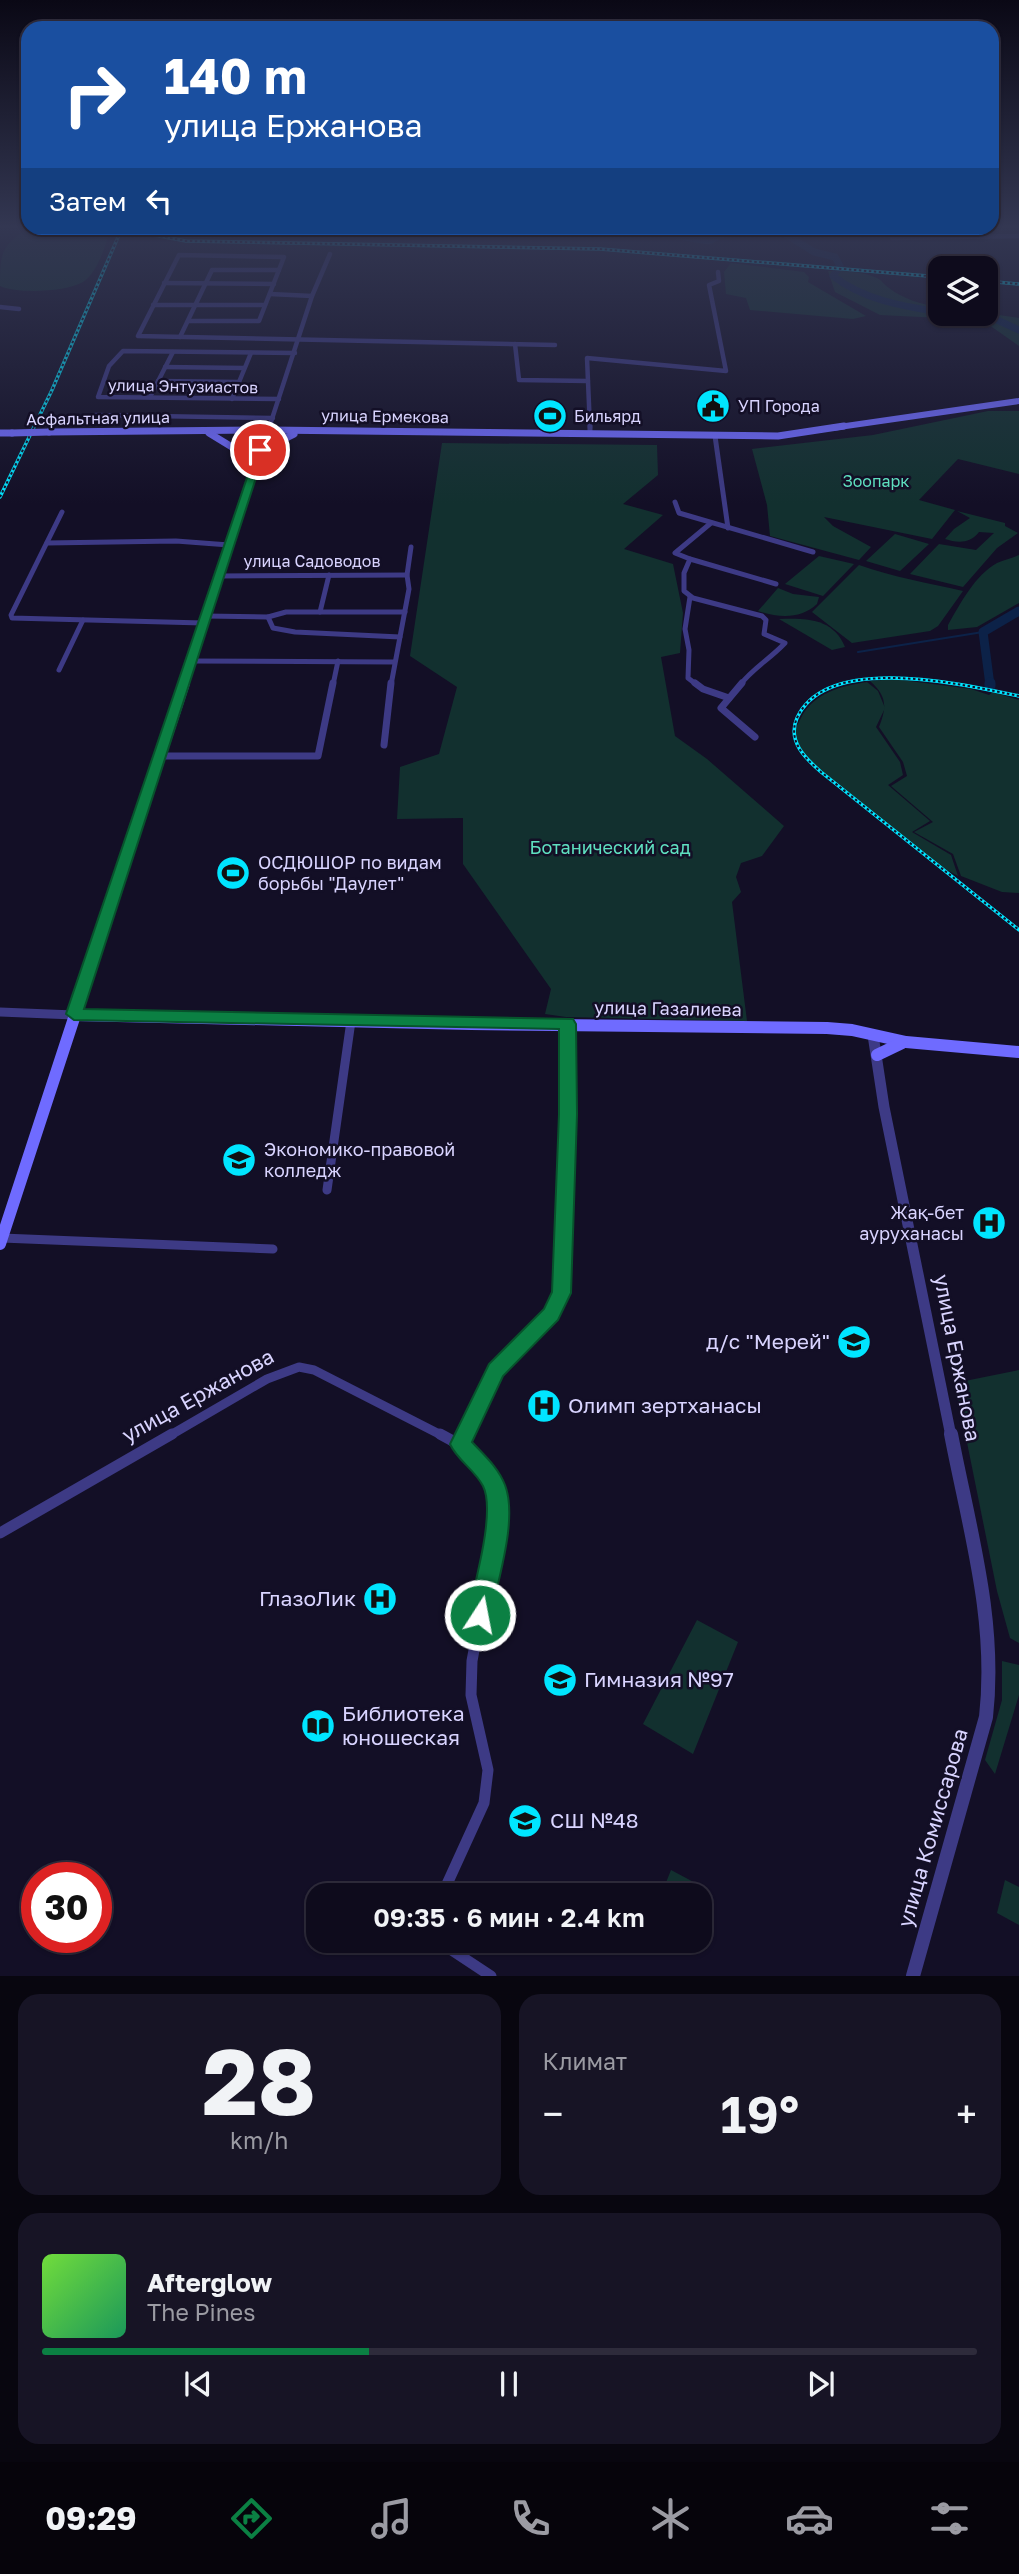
<!DOCTYPE html>
<html lang="ru">
<meta charset="utf-8">
<style>
:root{--surface:#0e0b1c;--page:#171425;--text:#f1f3f6;--muted:#9b9ba3;--line:#2e2b3b;--accent:#0b8043}
body{margin:0;font-family:"Golos Text",sans-serif;background:var(--page);color:var(--text);height:100vh;display:flex;flex-direction:column;font-size:26px;white-space:nowrap}
*{box-sizing:border-box;margin:0}
p{font-size:23px;color:var(--muted)}
.icon{flex:none;width:38px;height:38px;fill:none;stroke:currentColor;stroke-width:2;stroke-linecap:round;stroke-linejoin:round}
.map{position:relative;height:1976px;overflow:hidden}
.panel{display:flex;flex-direction:column;gap:18px;padding:18px;background:#08060f;flex:1}
.panel>*{flex:none}
.top-card{position:absolute;left:21px;top:21px;width:978px;height:214px;border-radius:21px;box-shadow:0 2px 5px #0004,0 0 0 2px var(--line);background:#1a4fa0;color:#fff;overflow:hidden}
.buttons{position:absolute;left:928px;top:256px;display:grid;gap:14px}
.buttons a{display:grid;place-items:center;width:70px;height:70px;border-radius:14px;background:var(--surface);box-shadow:0 2px 5px #0004,0 0 0 2px var(--line);font-size:35px}
.speed{position:absolute;left:21px;top:1862px;display:flex;gap:14px;font-size:35px;font-weight:700;text-align:center}
.speed>*{display:grid;place-content:center;width:91px;height:91px;border-radius:50%;background:var(--surface);box-shadow:0 2px 5px #0004,0 0 0 2px var(--line);line-height:1}
.speed .limit{border:10px solid #d22;background:#fff;color:#111}
.pin{position:absolute;display:grid;place-items:center;width:60px;height:60px;color:#fff;margin:-30px;border:4px solid #fff;border-radius:50%;box-shadow:0 2px 7px #0007}
.me{position:absolute;width:77px;margin:-38px;rotate:11deg;stroke-linejoin:round;filter:drop-shadow(0 0 5px #0008)}
.turn{display:flex;align-items:center;gap:24px;height:147px;padding:0 28px;font-size:32px}
.turn .icon{width:91px;height:91px;stroke-width:2.5}
.turn b{display:block;font-size:49px;line-height:60px}
.then{display:flex;align-items:center;height:66px;padding:0 28px;background:#0003;gap:14px;font-size:26px}
.big{font-size:52px;font-weight:600;line-height:1.1}
.panel .tile{flex:1;display:flex;flex-direction:column;justify-content:center;gap:10px;min-width:0;padding:0 24px;border-radius:21px;background:var(--page)}
.panel .dial{align-items:center;gap:0}
.dial b{font-size:91px;line-height:1}
.song{display:flex;align-items:center;gap:21px}
.cover{width:84px;height:84px;border-radius:10px;background:linear-gradient(135deg,hsl(100 70% 55%),hsl(150 70% 35%))}
.played{height:7px;border-radius:4px;background:linear-gradient(90deg,var(--accent) 35%,var(--line) 35%)}
.keys{display:flex;justify-content:space-around;direction:ltr}
.heat{display:flex;justify-content:space-between;align-items:center;font-size:38px;direction:ltr}
.panel .tiles{flex:1;display:grid;gap:18px;grid-template-columns:1fr 1fr}
.tile:last-child{grid-column:span 2}
.trip{position:absolute;left:306px;top:1883px;width:406px;height:70px;border-radius:21px;background:var(--surface);box-shadow:0 2px 5px #0004,0 0 0 2px var(--line);font-weight:600;line-height:70px;text-align:center}
.dock{display:flex;height:112px;justify-content:space-around;align-items:center;background:#06040b;color:var(--muted)}
.dock .icon{width:49px;height:49px}
.dock .current{color:var(--accent)}
.dock b{font-size:32px;color:var(--text)}
.map>svg:first-child{display:block}
.green{fill:#12302f}
.lines{fill:none;stroke-linecap:round;stroke-linejoin:round}
.stream{stroke:#0c2248;stroke-width:2}
.river-far2{stroke:#0c2248;stroke-width:7}
.river-far1{stroke:#0c2248;stroke-width:9}
.river{stroke:#0c2248;stroke-width:11}
.minor-far4{stroke:#3d3a85;stroke-width:4.5}
.minor-far3{stroke:#3d3a85;stroke-width:5}
.minor-far2{stroke:#3d3a85;stroke-width:7}
.minor-far1{stroke:#3d3a85;stroke-width:9}
.minor{stroke:#3d3a85;stroke-width:11}
.tertiary-far1{stroke:#3d3a85;stroke-width:11}
.tertiary{stroke:#3d3a85;stroke-width:14}
.secondary-far3{stroke:#6f6bff;stroke-width:6}
.secondary-far2{stroke:#6f6bff;stroke-width:7}
.secondary-far1{stroke:#6f6bff;stroke-width:10}
.secondary{stroke:#6f6bff;stroke-width:12}
.rail-casing{stroke:#00e5ff;stroke-width:3.5}
.rail{stroke:#130f26;stroke-width:2;stroke-dasharray:2.5;stroke-linecap:butt}
.secondary-bridge{stroke:#6f6bff;stroke-width:7}
.route{fill:#0b8043;stroke:#07532c;stroke-width:2}
.labels{text-anchor:middle;stroke-width:5;stroke-linejoin:round;paint-order:stroke}
.far-street-label{font-size:16px;fill:#d9d4ff;stroke:#130f26}
.far-poi-label{font-size:16px;fill:#d9d4ff;stroke:#130f26;text-anchor:start}
.far-park-label{font-size:16px;fill:#5fe0c0;stroke:#130f26}
.park-label{font-size:18px;fill:#5fe0c0;stroke:#130f26}
.poi-label{font-size:18px;fill:#d9d4ff;stroke:#130f26;text-anchor:start}
.street-label{font-size:18px;fill:#d9d4ff;stroke:#130f26}
.near-poi-label{font-size:21px;fill:#d9d4ff;stroke:#130f26;text-anchor:start}
.near-street-label{font-size:21px;fill:#d9d4ff;stroke:#130f26}
</style>
<div class="map">
<svg width="1019" height="1976" viewBox="0 0 1019 1976">
<rect width="100%" height="100%" fill="#130f26"/>
<g class="green">
<path d="M28,228H101L109,230V233C105,247 97,273 83,282C66,292 17,294 0,286C0,252 1,247 28,228Z"/>
<path d="M731,263L804,272L809,277L808,282L866,316L853,319L750,310L746,298L726,294L724,272Z"/>
<path d="M828,271C845,271 861,271 877,278C882,280 884,285 889,288C903,299 923,305 940,307V313H985L1019,318V346L982,320L880,315L835,292Z"/>
<path d="M988,411H1019V474L958,459L919,500L955,510L932,539L824,517L833,526L871,547L859,560L770,536L767,505L752,449L873,435Z"/>
<path d="M442,443L657,445L658,475L623,504L663,515L624,549L673,564L683,613L680,653L661,657L675,736L707,759L784,826L762,856L741,863L736,877L741,892L732,902L747,1021L566,1017L545,1014L551,989L463,864V818L397,819L400,767L439,754L457,687L410,656Z"/>
<path d="M957,511L1005,523V526L1018,533L997,548L963,587L910,574L939,544L976,550L994,533L979,532C970,544 957,543 945,539L954,529L970,518Z"/>
<path d="M895,534L929,544L900,571L866,561Z"/>
<path d="M1019,555V603L977,627L948,630V625C960,604 975,575 997,563C1004,560 1012,558 1019,555Z"/>
<path d="M819,556L854,564L823,596L785,584Z"/>
<path d="M859,565C893,577 928,583 963,591L938,626L930,631L852,643L812,612Z"/>
<path d="M778,588L793,594L819,597L817,604C801,619 779,618 758,611Z"/>
<path d="M779,619C806,618 833,618 845,647L832,650Z"/>
<path d="M894,679L971,689L989,695L993,692L1019,700V893L1002,892L961,876L953,854L914,832L933,822L891,786L907,776L903,762L879,727C887,707 887,696 870,681Z"/>
<path d="M867,682L878,691L885,708L876,727L900,762L903,775L888,785L930,821L912,832L951,855L958,876L932,862L815,766C808,758 797,750 795,739C794,731 797,725 801,718C813,693 841,686 867,682Z"/>
<path d="M1019,1370V1643L1010,1638L997,1591L955,1383Z"/>
<path d="M697,1620L738,1642L693,1754L643,1724Z"/>
<path d="M1002,1661L1019,1665V1695L995,1774L985,1760L1002,1700Z"/>
<path d="M671,1870L701,1886L697,1895H661Z"/>
<path d="M1005,1880L1019,1887V1925L997,1913Z"/>
</g>
<g class="lines">
<path class="stream" d="M858,652L983,632"/>
<g class="river-far2">
<path d="M629,228L709,241L732,229L746,228"/>
<path d="M776,228L814,252L835,257L840,266L833,276C864,300 902,306 940,312"/>
<path d="M945,313L995,319L1019,330"/>
</g>
<path class="river-far1" d="M990,685L983,632L1019,611"/>
<path class="river" d="M990,683V686"/>
<g class="minor-far4">
<path d="M892,238L1019,236"/>
<path d="M164,283L274,284"/>
<path d="M270,294L312,296"/>
<path d="M153,305H265"/>
<path d="M0,307L19,309"/>
<path d="M188,321H259L284,257L179,255L138,336L555,345"/>
<path d="M180,337L212,270H279"/>
<path d="M515,344L519,380L588,381"/>
<path d="M165,367L244,368"/>
<path d="M158,381L239,382"/>
<path d="M150,397L173,352"/>
<path d="M232,399L251,353"/>
<path d="M279,399L98,397L109,366L123,351L295,353"/>
<path d="M95,415L273,418"/>
<path d="M269,428L312,296L330,254"/>
<path d="M590,428L587,358L726,371L709,285L719,281L718,272"/>
</g>
<g class="minor-far3">
<path d="M590,426V434"/>
<path d="M268,430L269,426"/>
<path d="M715,436L728,528"/>
<path d="M675,502L679,513L813,552"/>
<path d="M62,512L11,615L12,618L203,623"/>
<path d="M711,523L675,553L690,559L684,573V591L693,598L762,616L766,620L764,634L785,643C770,659 753,668 740,685"/>
<path d="M47,543L176,541L229,545"/>
<path d="M690,559L776,584"/>
<path d="M218,576L407,575"/>
<path d="M690,597L685,629L689,650L688,678L697,685"/>
<path d="M320,612L329,575"/>
<path d="M205,616L268,617L273,628L295,632L400,637"/>
<path d="M268,617L286,612H405"/>
<path d="M190,661L394,662"/>
<path d="M59,670L83,620"/>
<path d="M333,685L338,661"/>
<path d="M391,685L409,589L407,575L411,547"/>
</g>
<g class="minor-far2">
<path d="M695,683L703,689L729,698"/>
<path d="M742,683L721,708L755,737"/>
<path d="M384,745L391,683"/>
<path d="M159,756H318L333,683"/>
<path d="M0,1012L43,1014"/>
</g>
<g class="minor-far1">
<path d="M0,1012L74,1015"/>
<path d="M327,1190L351,1021"/>
<path d="M2,1238L273,1249"/>
<path d="M169,1436L267,1379L299,1367L314,1370L443,1436"/>
<path d="M464,1436L496,1370L551,1314L562,1293L568,1114L567,1024"/>
</g>
<g class="minor">
<path d="M440,1434C473,1450 492,1473 500,1509L472,1661L471,1695L488,1770L484,1803L442,1895"/>
<path d="M460,1444L465,1434"/>
<path d="M0,1533L172,1434"/>
<path d="M438,1941L491,1976"/>
</g>
<path class="tertiary-far1" d="M873,1035L884,1107L951,1436"/>
<path class="tertiary" d="M913,1976L986,1717C997,1620 969,1528 951,1434"/>
<path class="secondary-far3" d="M832,428L1019,401"/>
<g class="secondary-far2">
<path d="M49,432L268,430L778,436L844,426"/>
<path d="M0,433H12"/>
<path d="M209,433L245,455L255,470"/>
<path d="M262,456L270,446L294,434"/>
<path d="M184,685L268,430"/>
</g>
<path class="secondary-far1" d="M76,1014L185,683"/>
<g class="secondary">
<path d="M74,1015L471,1024L827,1028L852,1030L906,1042L1019,1052"/>
<path d="M877,1055L902,1043"/>
<path d="M0,1244L76,1012"/>
</g>
<g class="rail-casing">
<g id="rail">
<path d="M116,228L186,241L600,249L940,277"/>
<path d="M963,228L969,234"/>
<path d="M985,281L1019,284"/>
<path d="M0,497L52,390L122,228"/>
<path d="M1019,696C965,685 827,652 797,718C787,741 805,758 821,772L1019,930"/>
</g>
</g>
<use href="#rail" class="rail"/>
<path class="secondary-bridge" d="M12,433L49,432"/>
</g>
<linearGradient id="sky" x2="0" y2="1"><stop stop-color="#0a0815"/><stop offset="0.45" stop-color="#333752"/><stop offset="1" stop-color="#333752" stop-opacity="0"/></linearGradient>
<rect width="1019" height="504" fill="url(#sky)"/>
<path class="route" d="M257,448L265,450L84,1009L573,1019L576,1024L577,1114L571,1293L558,1320L503,1376L472,1442C484,1455 498,1467 505,1485C518,1519 498,1579 491,1615L488,1623L480,1626L472,1623L468,1615C474,1585 496,1512 483,1486C475,1470 457,1460 450,1444L489,1364L544,1309L552,1292L559,1114V1029L74,1020L66,1014Z"/>
<defs>
<g id="civic-disc" transform="scale(1.75)"><circle r="9.5" fill="#00e5ff" stroke="#130f26"/><path d="M-.6-6.5H3V-4.5H.6V-3L4-1V1h2V6H-6V1h2V-1L-.6-3ZM-1.2 2.5V6h2.4V2.5Z" fill="#111"/></g>
<g id="stadium-disc" transform="scale(1.75)"><circle r="9.5" fill="#00e5ff" stroke="#130f26"/><path d="M0-5a6.5 5 0 1 0 0 10a6.5 5 0 1 0 0-10ZM-3.5-1.8h7v3.6h-7Z" fill="#111"/></g>
<g id="university-disc" transform="scale(1.75)"><circle r="9.5" fill="#00e5ff" stroke="#130f26"/><path d="M0-5L7-2L0 1L-7-2ZM-4 1L0 2.5L4 1V4Q0 6-4 4Z" fill="#111"/></g>
<g id="hospital-disc" transform="scale(1.75)"><circle r="9.5" fill="#00e5ff" stroke="#130f26"/><path d="M-5-5h3v3.5h4V-5h3V5h-3V1.5h-4V5h-3Z" fill="#111"/></g>
<g id="school-disc" transform="scale(1.75)"><circle r="9.5" fill="#00e5ff" stroke="#130f26"/><path d="M0-5L7-2L0 1L-7-2ZM-4 1L0 2.5L4 1V4Q0 6-4 4Z" fill="#111"/></g>
<g id="library-disc" transform="scale(1.75)"><circle r="9.5" fill="#00e5ff" stroke="#130f26"/><path d="M-6-4Q-3-5.5-.7-3.5V5Q-3 3-6 4ZM6-4Q3-5.5 .7-3.5V5Q3 3 6 4Z" fill="#111"/></g>
</defs>
<g fill-rule="evenodd">
<use href="#civic-disc" x="713" y="406"/>
<use href="#stadium-disc" x="550" y="416"/>
<use href="#stadium-disc" x="233" y="873"/>
<use href="#university-disc" x="239" y="1160"/>
<use href="#hospital-disc" x="989" y="1223"/>
<use href="#school-disc" x="854" y="1342"/>
<use href="#hospital-disc" x="544" y="1406"/>
<use href="#hospital-disc" x="380" y="1599"/>
<use href="#school-disc" x="560" y="1680"/>
<use href="#library-disc" x="318" y="1726"/>
<use href="#school-disc" x="525" y="1821"/>
</g>
<g class="labels">
<g class="far-street-label">
<text transform="translate(183 386) rotate(1)" y="6">улица Энтузиастов</text>
<text transform="translate(385 416) rotate(1)" y="6">улица Ермекова</text>
<text transform="translate(98 418) rotate(-1)" y="6">Асфальтная улица</text>
<text x="312" y="567">улица Садоводов</text>
</g>
<g class="far-poi-label">
<text x="738" y="412">УП Города</text>
<text x="574" y="422">Бильярд</text>
</g>
<g class="far-park-label">
<text x="876" y="487">Зоопарк</text>
</g>
<g class="park-label">
<text x="610" y="854">Ботанический сад</text>
</g>
<g class="poi-label">
<text x="258" y="869">ОСДЮШОР по видам<tspan x="258" dy="21">борьбы "Даулет"</tspan></text>
<text x="264" y="1156">Экономико-правовой<tspan x="264" dy="21">колледж</tspan></text>
<text x="964" y="1219" text-anchor="end">Жақ-бет<tspan x="964" dy="21">ауруханасы</tspan></text>
</g>
<g class="street-label">
<text transform="translate(668 1009) rotate(1)" y="6">улица Газалиева</text>
</g>
<g class="near-poi-label">
<text x="830" y="1349" text-anchor="end">д/с "Мерей"</text>
<text x="568" y="1413">Олимп зертханасы</text>
<text x="356" y="1606" text-anchor="end">ГлазоЛик</text>
<text x="584" y="1687">Гимназия №97</text>
<text x="342" y="1721">Библиотека<tspan x="342" dy="24">юношеская</tspan></text>
<text x="550" y="1828">СШ №48</text>
</g>
<g class="near-street-label">
<text transform="translate(957 1358) rotate(79)" y="7">улица Ержанова</text>
<text transform="translate(198 1396) rotate(-29)" y="7">улица Ержанова</text>
<text transform="translate(933 1828) rotate(-74)" y="7">улица Комиссарова</text>
</g>
</g>
</svg>
<div class="buttons">
<a><svg class="icon" aria-label="layers" viewBox="0 0 24 24"><path d="M12 4l9 5-9 5-9-5zM3 14l9 5 9-5"/></svg></a>
</div>
<div class="speed"><div class="limit">30</div></div>
<div class="pin" style="left:260px;top:450px;background:#d93025"><svg class="icon" aria-label="arrive" viewBox="0 0 24 24"><path d="M6 21V4h12l-3 4 3 4H6"/></svg></div>
<svg class="me" style="left:480px;top:1615px" viewBox="-20 -20 40 40"><circle r="17" fill="#0b8043" stroke="#fff" stroke-width="3"/><path d="M0-11L8 9 0 5-8 9z" fill="#fff"/></svg>
<div class="trip">09:35 · 6 мин · 2.4 km</div>
<div class="top-card">
<div class="turn"><svg class="icon" aria-label="right" viewBox="0 0 24 24"><path d="M7 20v-9h11M14 6l5 5-5 5"/></svg><div><b>140 m</b>улица Ержанова</div></div>
<div class="then">Затем<svg class="icon" aria-label="left" viewBox="0 0 24 24"><path d="M17 20v-9H6M10 6l-5 5 5 5"/></svg></div>
</div>
</div>
<section class="panel">
<div class="tiles">
<div class="tile dial"><b>28</b><p>km/h</p></div>
<div class="tile"><p>Климат</p>
<div class="heat"><a>−</a><b class="big">19°</b><a>+</a></div>
</div>
<div class="tile">
<div class="song"><i class="cover"></i><div><b>Afterglow</b><p>The Pines</p></div></div>
<div class="played"></div>
<div class="keys"><svg class="icon" aria-label="previous" viewBox="0 0 24 24"><path d="M18 5L8 12l10 7zM5 5v14"/></svg><svg class="icon" aria-label="pause" viewBox="0 0 24 24"><path d="M8 5v14M16 5v14"/></svg><svg class="icon" aria-label="next" viewBox="0 0 24 24"><path d="M6 5l10 7-10 7zM19 5v14"/></svg></div>
</div>
</div>
</section>
<nav class="dock">
<b>09:29</b>
<svg class="icon current" aria-label="directions" viewBox="0 0 24 24"><path d="M12 3l9 9-9 9-9-9zM9 14v-3h6M13 9l2 2-2 2"/></svg>
<svg class="icon" aria-label="music" viewBox="0 0 24 24"><path d="M9 18V5l10-2v13"/><circle cx="6" cy="18" r="3"/><circle cx="16" cy="16" r="3"/></svg>
<svg class="icon" aria-label="phone" viewBox="0 0 24 24"><path d="M5 4h4l2 5-3 2q2 4 5 5l2-3 5 2v4C11 20 4 13 5 4z"/></svg>
<svg class="icon" aria-label="climate" viewBox="0 0 24 24"><path d="M12 3v18M4 7l16 10M4 17L20 7"/></svg>
<svg class="icon" aria-label="car" viewBox="0 0 24 24"><path d="M5 17H2v-5l4-1 3-4h7l3 4 3 1v5h-3M9 17h6M6 11h13"/><circle cx="7" cy="17" r="2"/><circle cx="17" cy="17" r="2"/></svg>
<svg class="icon" aria-label="filters" viewBox="0 0 24 24"><path d="M4 7h16M4 17h16"/><circle cx="9" cy="7" r="2"/><circle cx="15" cy="17" r="2"/></svg>
</nav>
